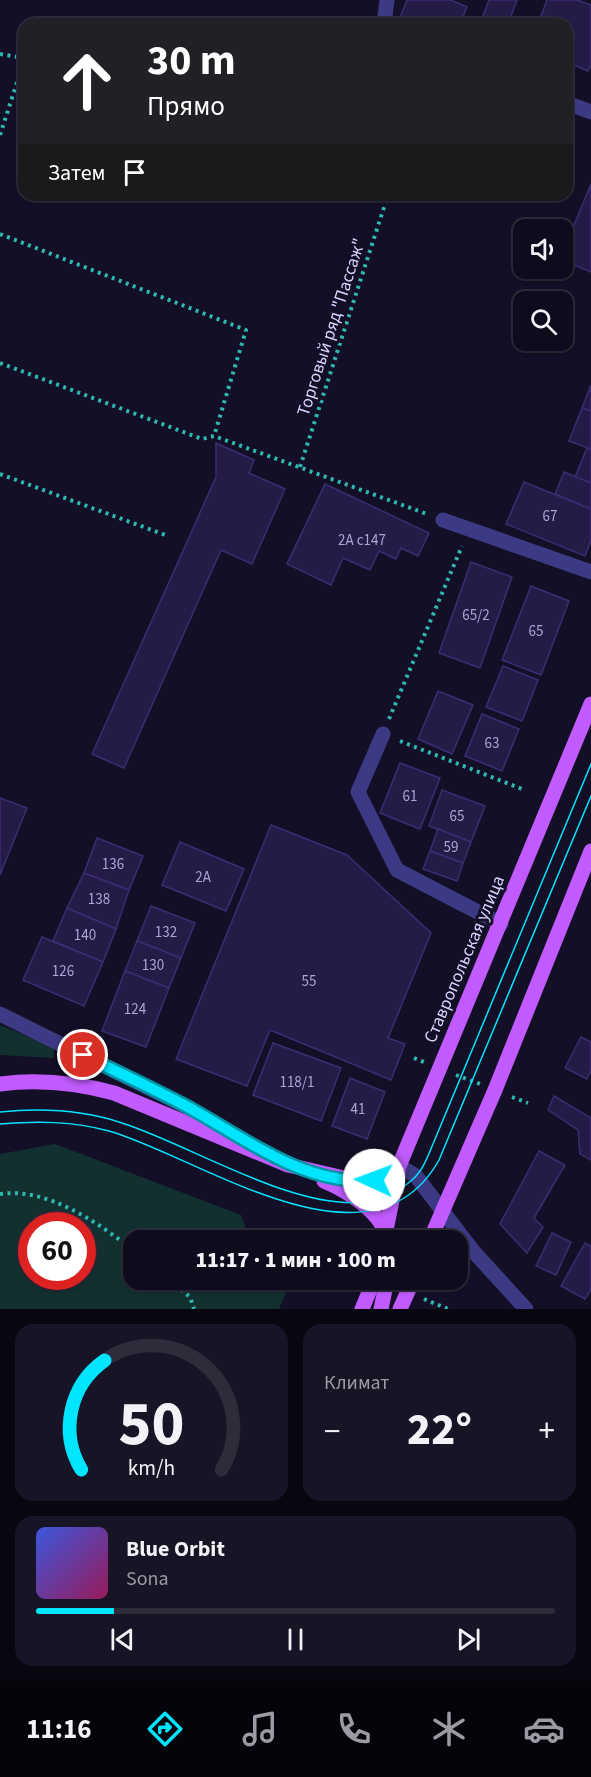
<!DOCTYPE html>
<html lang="ru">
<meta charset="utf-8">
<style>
:root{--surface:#0e0b1c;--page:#171425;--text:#f1f3f6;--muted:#9b9ba3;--line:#2e2b3b;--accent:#00e5ff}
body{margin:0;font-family:"Source Sans 3",sans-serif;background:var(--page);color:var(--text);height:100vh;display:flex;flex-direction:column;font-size:22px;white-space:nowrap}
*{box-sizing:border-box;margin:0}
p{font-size:20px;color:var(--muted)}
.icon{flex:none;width:33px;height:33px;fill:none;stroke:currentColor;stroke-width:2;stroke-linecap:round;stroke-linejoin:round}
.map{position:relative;height:1309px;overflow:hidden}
.sheet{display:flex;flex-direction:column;gap:15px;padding:15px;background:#08060f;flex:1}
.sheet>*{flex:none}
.banner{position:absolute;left:18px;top:18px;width:555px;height:183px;border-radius:18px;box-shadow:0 2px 4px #0004,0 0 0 2px var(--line);background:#202124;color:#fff;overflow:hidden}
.fabs{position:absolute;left:513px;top:219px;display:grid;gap:12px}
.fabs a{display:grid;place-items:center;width:60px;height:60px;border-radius:12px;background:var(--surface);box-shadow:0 2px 4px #0004,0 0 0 2px var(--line);font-size:30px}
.speed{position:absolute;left:18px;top:1212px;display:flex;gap:12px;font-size:30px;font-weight:700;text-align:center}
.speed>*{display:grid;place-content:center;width:78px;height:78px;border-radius:50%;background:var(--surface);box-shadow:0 2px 4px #0004,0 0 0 2px var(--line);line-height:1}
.speed .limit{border:9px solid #d22;background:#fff;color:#111}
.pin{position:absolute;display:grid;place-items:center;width:51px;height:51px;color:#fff;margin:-26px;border:3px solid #fff;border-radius:50%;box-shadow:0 2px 6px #0007}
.me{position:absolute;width:66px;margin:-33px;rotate:272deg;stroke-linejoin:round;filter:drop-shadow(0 0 4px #0008)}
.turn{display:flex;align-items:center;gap:21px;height:126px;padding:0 30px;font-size:27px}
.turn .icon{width:78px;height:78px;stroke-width:2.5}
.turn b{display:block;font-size:42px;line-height:51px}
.then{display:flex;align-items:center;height:57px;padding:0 30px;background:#0003;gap:12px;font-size:22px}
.big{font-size:45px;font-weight:800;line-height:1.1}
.sheet .tile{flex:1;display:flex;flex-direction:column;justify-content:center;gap:9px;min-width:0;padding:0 21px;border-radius:18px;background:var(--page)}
.sheet .dial{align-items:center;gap:0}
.dial svg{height:156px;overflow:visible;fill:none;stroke:var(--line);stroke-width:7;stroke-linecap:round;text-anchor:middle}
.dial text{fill:var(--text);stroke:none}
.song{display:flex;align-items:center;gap:18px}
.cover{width:72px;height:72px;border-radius:9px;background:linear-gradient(135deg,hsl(230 70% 55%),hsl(330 70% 35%))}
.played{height:6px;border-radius:3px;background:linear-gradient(90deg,var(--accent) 15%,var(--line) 15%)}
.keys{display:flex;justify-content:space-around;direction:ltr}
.heat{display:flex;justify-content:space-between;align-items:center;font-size:33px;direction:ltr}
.sheet .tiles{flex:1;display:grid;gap:15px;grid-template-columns:1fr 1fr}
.tile:last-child{grid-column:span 2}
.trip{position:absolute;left:123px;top:1230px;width:345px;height:60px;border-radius:18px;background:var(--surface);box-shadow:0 2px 4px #0004,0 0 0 2px var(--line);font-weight:800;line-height:60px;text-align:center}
.tabs{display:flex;height:96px;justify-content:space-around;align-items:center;background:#06040b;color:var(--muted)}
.tabs .icon{width:42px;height:42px}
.tabs .selected{color:var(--accent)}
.tabs b{font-size:27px;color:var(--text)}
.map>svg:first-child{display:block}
.green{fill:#12302f;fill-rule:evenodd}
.building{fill:#241b47;stroke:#3b2d73;stroke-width:1.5}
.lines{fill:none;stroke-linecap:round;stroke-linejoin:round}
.path{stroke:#2fb8b0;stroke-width:4;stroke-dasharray:3 4.5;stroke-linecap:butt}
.minor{stroke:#3d3a85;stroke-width:15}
.major{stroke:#c25bff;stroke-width:15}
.tram{stroke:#00e5ff;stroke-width:1.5}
.route-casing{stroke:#0095a6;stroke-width:15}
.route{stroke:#00e5ff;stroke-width:10}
.labels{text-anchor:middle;stroke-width:6;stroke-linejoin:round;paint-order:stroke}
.number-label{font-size:15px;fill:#aca6d1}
.street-label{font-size:18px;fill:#d9d4ff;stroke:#130f26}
</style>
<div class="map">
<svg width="591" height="1309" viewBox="0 0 591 1309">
<rect width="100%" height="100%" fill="#130f26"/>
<g class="green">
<path d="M0,1025L54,1047V1058L0,1055Z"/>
<path d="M55,1144L241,1215L250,1240H134V1280H270L275,1289L286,1292L279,1309H0V1154ZM32,1226H82V1276H32Z"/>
</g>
<g class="building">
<path d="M407,0H451L467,7L460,24H408L399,20Z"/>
<path d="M489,0H517L508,24H488L481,21Z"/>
<path d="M547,0H577L591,5V65L588,71L567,62V24H538Z"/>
<path d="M591,184V272L562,260V254Z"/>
<path d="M591,385V411L582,408Z"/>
<path d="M582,408L591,411V449L569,441Z"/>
<path d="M216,443L254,460L249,473L285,489L252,564L221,550L124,768L92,754L216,477Z"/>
<path d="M587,448L591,449V483L575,477Z"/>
<path d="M564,472L591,483V509L555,494Z"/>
<path d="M524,482L591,509V540L585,556L506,524Z"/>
<path d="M325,484L429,533L418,556L401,548L396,559L379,551L370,570L343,558L331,585L287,564Z"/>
<path d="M471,562L512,577L480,668L439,653Z"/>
<path d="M531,586L569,601L541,675L502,660Z"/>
<path d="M503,666L538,680L522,721L486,707Z"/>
<path d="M438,691L473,705L452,754L418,739Z"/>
<path d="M482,714L519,729L502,771L465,756Z"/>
<path d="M400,763L440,778L420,829L380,813Z"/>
<path d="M442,790L485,806L471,842L429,826Z"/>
<path d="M0,798L27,808L0,875Z"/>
<path d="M271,825L347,855L431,933L388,1038L405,1044L391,1080L270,1030L247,1086L176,1059Z"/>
<path d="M438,829L471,842L463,863L430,851Z"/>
<path d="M97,838L143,856L129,890L84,873Z"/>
<path d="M180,842L244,869L226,911L162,885Z"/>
<path d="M430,851L463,863L457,881L423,869Z"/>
<path d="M84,873L129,890L116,929L67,908Z"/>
<path d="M151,906L195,923L181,958L137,941Z"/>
<path d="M67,908L116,929L103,962L53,941Z"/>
<path d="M42,937L103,962L84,1006L23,980Z"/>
<path d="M137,941L181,958L169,988L125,971Z"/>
<path d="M125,971L169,988L146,1047L102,1031Z"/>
<path d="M581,1037L591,1042V1070L587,1079L565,1068Z"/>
<path d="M273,1043L341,1068L321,1121L253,1095Z"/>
<path d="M350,1078L385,1092L367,1139L332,1126Z"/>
<path d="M554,1096L591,1118V1160L580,1154L578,1130L548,1110Z"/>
<path d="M539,1151L565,1165L534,1218L543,1227L527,1253L500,1224Z"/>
<path d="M552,1233L571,1242L556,1275L536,1266Z"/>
<path d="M585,1243L591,1246V1289L585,1299L561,1286Z"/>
</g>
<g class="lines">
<g class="path">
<path d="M0,54L24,58"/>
<path d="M0,135L24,61"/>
<path d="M0,234L246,330L214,436"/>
<path d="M0,363L202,439L214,436L427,514"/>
<path d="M300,467L388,195"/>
<path d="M0,474L168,536"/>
<path d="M389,719L462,546"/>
<path d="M400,741L522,789"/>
<path d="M414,1058L424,1062"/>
<path d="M456,1075L480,1084"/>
<path d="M512,1097L528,1103"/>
<path d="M0,1194C47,1187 99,1223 134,1251"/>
<path d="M169,1280L190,1297L194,1309"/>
<path d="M424,1299L448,1309"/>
</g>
<g class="minor">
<path d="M384,24L387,0"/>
<path d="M567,103L591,112"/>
<path d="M443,520L591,572"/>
<path d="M383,734L358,792L397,870L501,924"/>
<path d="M0,1014L187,1107L254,1146"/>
<path d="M399,1166L416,1176L473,1251L526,1309"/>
</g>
<g class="major">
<path d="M0,1084C38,1079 77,1083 114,1093L288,1165L361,1182L374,1180L399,1166"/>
<path d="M324,1181C346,1190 382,1212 387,1238"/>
<path d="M384,1240L399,1166L591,704"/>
<path d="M430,1240L495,1090L591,851"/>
<path d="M362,1309L374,1280"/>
<path d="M381,1309L387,1280"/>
<path d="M400,1309L413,1280"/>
</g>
<g class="tram">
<path d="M0,1112C40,1108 83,1110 122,1123C191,1145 292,1210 364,1202C381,1200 400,1191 413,1179C423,1170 428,1156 433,1144L591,764"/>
<path d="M0,1124C37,1121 72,1121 109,1131C200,1157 371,1282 439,1160L591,796"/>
</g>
</g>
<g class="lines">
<g class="route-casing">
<path id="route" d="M83,1055C117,1072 152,1088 186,1106C243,1137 305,1187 374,1180"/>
</g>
<use href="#route" class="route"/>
</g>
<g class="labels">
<g class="number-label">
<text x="550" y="521">67</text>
<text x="362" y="545">2А с147</text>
<text x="476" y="620">65/2</text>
<text x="536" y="636">65</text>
<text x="492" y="748">63</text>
<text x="410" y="801">61</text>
<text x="457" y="821">65</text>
<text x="451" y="852">59</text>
<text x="113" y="869">136</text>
<text x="203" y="882">2А</text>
<text x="99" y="904">138</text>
<text x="166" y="937">132</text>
<text x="85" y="940">140</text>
<text x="153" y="970">130</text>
<text x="63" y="976">126</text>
<text x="309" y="986">55</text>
<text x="135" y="1014">124</text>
<text x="297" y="1087">118/1</text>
<text x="358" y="1114">41</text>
</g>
<g class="street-label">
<text transform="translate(331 327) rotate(-72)" y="6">Торговый ряд "Пассаж"</text>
<text transform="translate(464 959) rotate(-67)" y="6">Ставропольская улица</text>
</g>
</g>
</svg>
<div class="fabs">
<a><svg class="icon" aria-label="sound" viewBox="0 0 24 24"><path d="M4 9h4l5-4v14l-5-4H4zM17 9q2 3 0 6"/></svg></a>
<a><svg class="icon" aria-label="search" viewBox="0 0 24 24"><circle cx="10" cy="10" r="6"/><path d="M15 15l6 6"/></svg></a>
</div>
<div class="speed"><div class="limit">60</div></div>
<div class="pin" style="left:83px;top:1055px;background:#d93025"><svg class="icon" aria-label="arrive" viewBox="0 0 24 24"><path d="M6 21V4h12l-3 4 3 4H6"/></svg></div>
<svg class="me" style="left:374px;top:1180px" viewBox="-20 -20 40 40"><circle r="19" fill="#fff"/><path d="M0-13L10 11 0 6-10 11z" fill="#00e5ff"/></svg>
<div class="trip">11:17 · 1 мин · 100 m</div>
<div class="banner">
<div class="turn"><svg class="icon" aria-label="ahead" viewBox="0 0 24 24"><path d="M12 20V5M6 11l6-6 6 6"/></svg><div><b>30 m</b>Прямо</div></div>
<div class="then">Затем<svg class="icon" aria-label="arrive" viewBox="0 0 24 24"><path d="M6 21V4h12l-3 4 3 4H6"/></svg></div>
</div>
</div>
<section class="sheet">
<div class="tiles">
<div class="tile dial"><svg viewBox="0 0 100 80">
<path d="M14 69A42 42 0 1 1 86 69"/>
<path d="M14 69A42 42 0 0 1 26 13" stroke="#00e5ff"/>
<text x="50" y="56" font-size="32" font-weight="700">50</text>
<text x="50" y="72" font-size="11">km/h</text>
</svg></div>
<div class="tile"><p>Климат</p>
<div class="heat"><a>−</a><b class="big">22°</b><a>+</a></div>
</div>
<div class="tile">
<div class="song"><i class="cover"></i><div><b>Blue Orbit</b><p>Sona</p></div></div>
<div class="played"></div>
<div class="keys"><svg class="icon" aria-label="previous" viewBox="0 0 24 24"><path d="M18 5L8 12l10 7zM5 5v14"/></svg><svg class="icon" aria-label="pause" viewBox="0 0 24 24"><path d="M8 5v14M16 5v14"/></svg><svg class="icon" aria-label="next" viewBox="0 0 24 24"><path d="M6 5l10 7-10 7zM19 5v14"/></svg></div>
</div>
</div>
</section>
<nav class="tabs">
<b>11:16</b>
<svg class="icon selected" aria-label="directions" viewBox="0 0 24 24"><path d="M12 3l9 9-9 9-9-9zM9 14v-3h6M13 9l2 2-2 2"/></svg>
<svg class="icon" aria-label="music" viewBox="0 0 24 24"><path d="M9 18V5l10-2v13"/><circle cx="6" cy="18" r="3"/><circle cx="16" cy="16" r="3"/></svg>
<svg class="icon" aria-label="phone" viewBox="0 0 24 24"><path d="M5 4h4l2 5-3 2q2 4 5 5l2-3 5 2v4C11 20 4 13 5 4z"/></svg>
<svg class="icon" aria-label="climate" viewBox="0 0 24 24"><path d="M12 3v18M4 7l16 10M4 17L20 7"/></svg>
<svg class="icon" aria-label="car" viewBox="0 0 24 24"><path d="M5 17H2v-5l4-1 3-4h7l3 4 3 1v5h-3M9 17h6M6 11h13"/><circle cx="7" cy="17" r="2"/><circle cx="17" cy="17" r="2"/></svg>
</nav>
